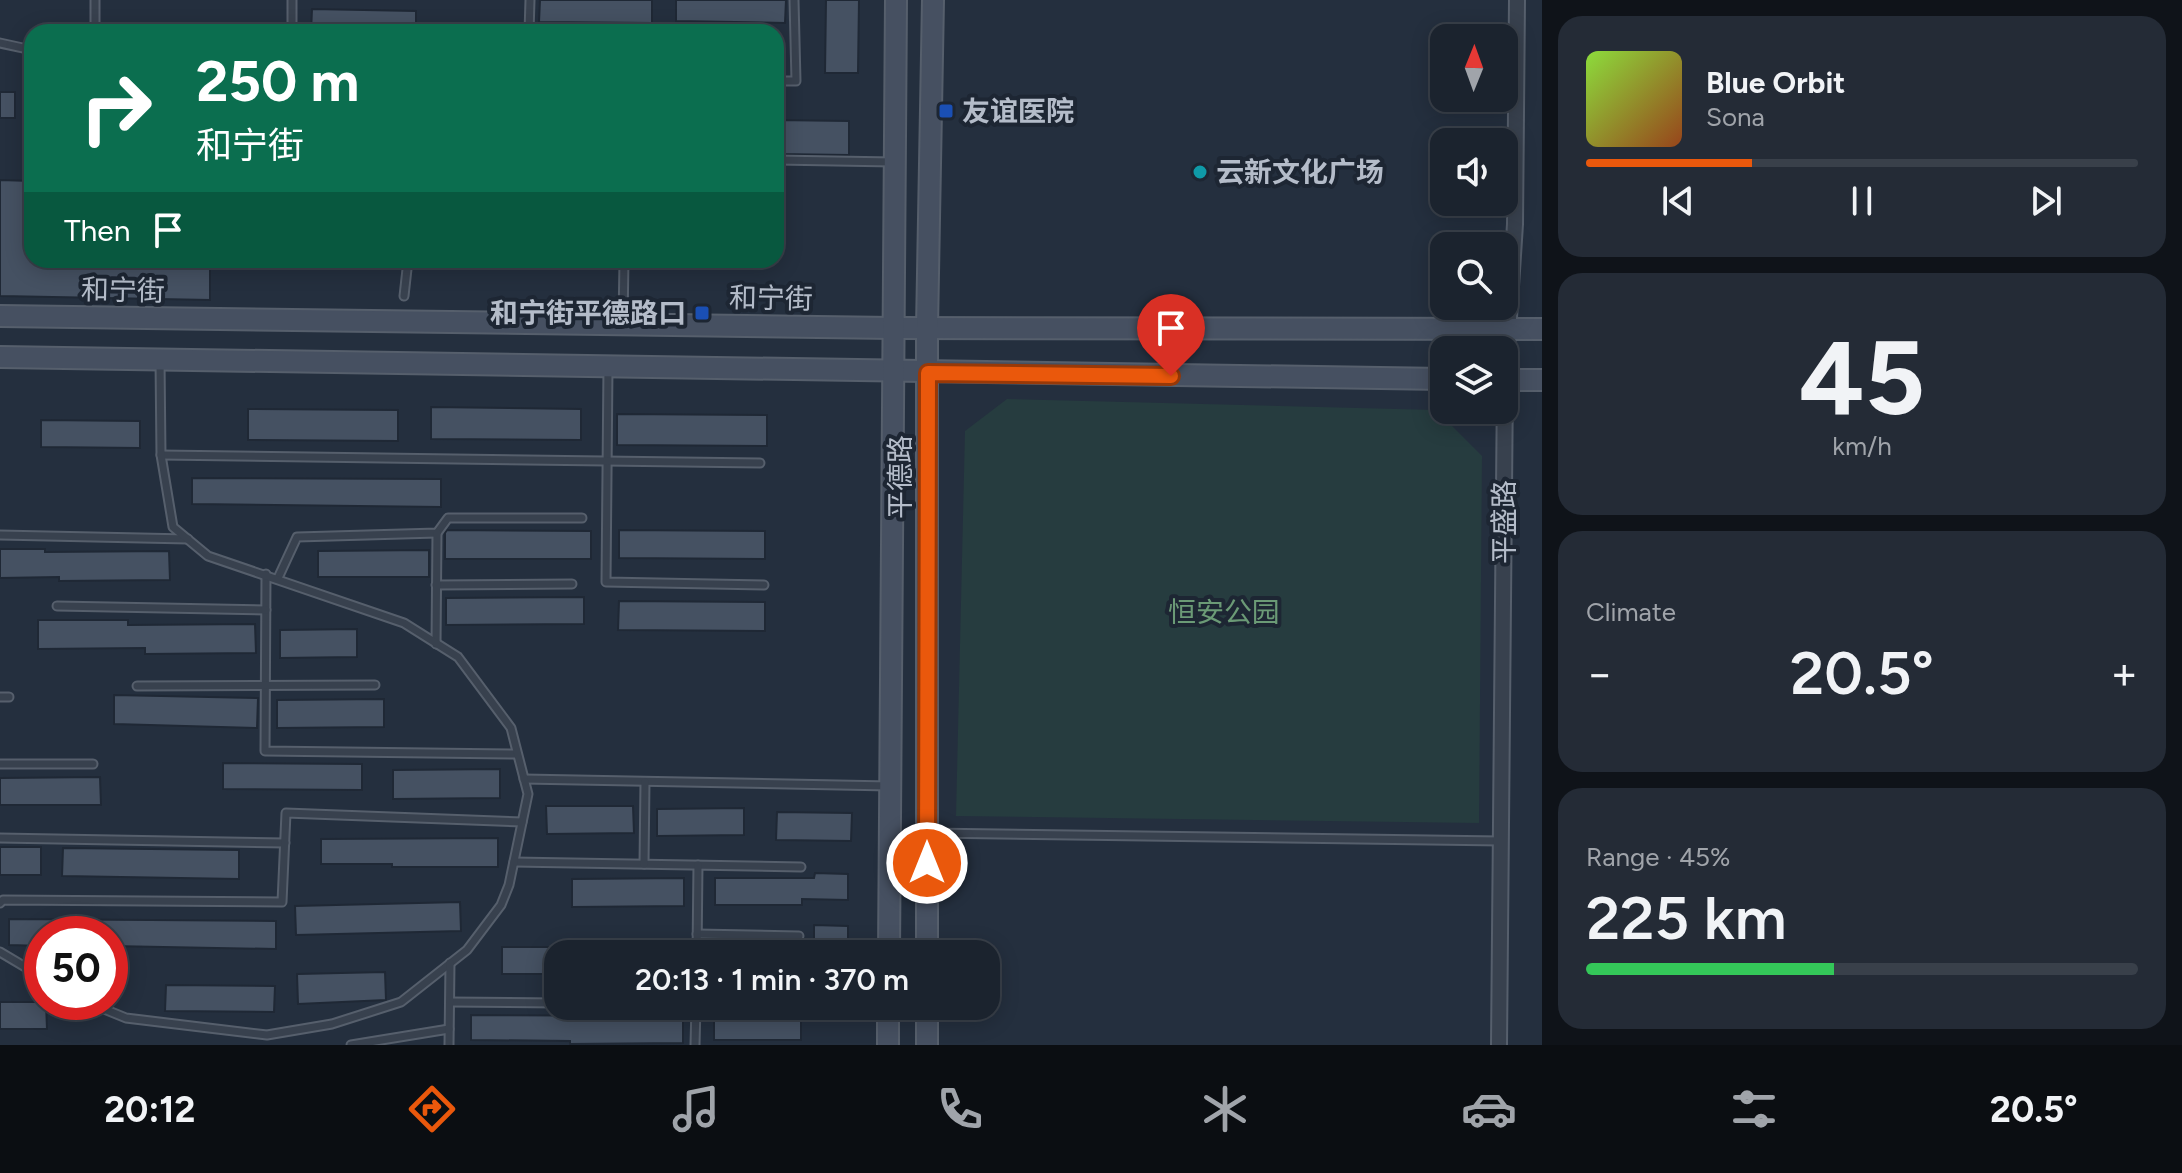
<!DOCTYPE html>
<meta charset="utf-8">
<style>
:root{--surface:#1b232e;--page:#242b36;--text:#f1f3f6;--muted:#a0a4aa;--line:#39404a;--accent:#ea580c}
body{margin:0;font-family:Figtree,"Noto Sans SC",sans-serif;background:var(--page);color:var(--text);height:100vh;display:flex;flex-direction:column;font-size:30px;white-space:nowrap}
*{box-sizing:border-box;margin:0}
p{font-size:26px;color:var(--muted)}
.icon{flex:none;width:44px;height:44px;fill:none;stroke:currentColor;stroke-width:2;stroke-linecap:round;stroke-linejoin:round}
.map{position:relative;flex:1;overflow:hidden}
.drawer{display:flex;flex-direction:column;gap:16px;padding:16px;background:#0f1319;width:640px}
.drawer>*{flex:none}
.banner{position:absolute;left:24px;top:24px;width:760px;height:244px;border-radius:24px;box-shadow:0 4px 20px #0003,0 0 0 2px var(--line);background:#0b6e4f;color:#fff;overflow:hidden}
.needle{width:52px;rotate:1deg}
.controls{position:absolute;left:1430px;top:24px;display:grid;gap:16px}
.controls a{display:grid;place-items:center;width:88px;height:88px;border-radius:16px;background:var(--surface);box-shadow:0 4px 20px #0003,0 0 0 2px var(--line);font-size:40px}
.speed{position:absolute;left:24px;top:916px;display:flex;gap:16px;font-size:40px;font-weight:700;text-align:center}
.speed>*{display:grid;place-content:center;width:104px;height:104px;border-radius:50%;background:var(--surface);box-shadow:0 4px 20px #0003,0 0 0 2px var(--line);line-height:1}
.speed .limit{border:12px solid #d22;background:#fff;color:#111}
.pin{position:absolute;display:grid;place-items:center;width:68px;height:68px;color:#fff;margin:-82px -34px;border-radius:50% 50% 50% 0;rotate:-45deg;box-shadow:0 0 8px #0007}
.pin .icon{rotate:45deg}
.me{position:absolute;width:88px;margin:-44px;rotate:0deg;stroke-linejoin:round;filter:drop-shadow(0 0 6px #0008)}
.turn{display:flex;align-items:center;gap:28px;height:168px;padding:0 40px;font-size:36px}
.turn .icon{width:104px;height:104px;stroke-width:2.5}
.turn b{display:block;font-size:56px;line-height:68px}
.then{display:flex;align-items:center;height:76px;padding:0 40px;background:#0003;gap:16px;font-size:30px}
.big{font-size:60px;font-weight:600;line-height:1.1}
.drawer .card{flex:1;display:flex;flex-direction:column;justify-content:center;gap:12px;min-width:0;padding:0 28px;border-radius:24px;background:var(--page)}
.drawer .dial{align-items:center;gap:0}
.dial b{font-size:104px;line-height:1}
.song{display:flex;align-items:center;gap:24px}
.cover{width:96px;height:96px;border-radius:12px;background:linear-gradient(135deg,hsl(90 70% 55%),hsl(20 70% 35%))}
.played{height:8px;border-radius:4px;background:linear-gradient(90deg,var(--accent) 30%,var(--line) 30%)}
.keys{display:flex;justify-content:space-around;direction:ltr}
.heat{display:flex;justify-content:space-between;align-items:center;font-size:44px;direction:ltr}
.charge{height:12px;border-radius:6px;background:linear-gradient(90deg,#34c759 45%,var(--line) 0)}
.trip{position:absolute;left:544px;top:940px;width:456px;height:80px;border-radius:24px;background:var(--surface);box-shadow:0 4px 20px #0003,0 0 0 2px var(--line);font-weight:600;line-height:80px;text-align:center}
.tabs{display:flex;height:128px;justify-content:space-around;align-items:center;background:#0b0e12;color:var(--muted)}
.tabs .icon{width:56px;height:56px}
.tabs .active{color:var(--accent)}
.tabs b{font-size:36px;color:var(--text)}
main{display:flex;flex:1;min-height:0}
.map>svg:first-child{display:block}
.green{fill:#263c3f}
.building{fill:#455162;stroke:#1f2835;stroke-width:2}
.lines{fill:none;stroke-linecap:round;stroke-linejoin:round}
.lane-casing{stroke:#565f6c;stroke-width:11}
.street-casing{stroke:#565f6c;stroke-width:18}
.secondary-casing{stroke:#565f6c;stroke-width:24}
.lane{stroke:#38414e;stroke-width:7}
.street{stroke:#38414e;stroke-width:14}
.secondary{stroke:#465061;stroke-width:20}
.route-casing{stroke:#983908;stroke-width:20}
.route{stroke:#ea580c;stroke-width:14}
.transit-dot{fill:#1a4fb4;stroke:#1d2633;stroke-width:3}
.culture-dot{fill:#0f9aa8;stroke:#1d2633;stroke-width:3}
.labels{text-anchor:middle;stroke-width:8;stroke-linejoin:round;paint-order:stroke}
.poi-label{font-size:28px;font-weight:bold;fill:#b4bcc9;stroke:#1d2633;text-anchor:start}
.street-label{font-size:28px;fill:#b4bcc9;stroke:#1d2633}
.park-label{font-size:28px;fill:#6b9a76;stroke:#1d2633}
</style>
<main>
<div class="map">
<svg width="1542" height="1045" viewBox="0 0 1542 1045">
<rect width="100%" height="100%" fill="#242f3e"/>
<path class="green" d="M1007,399L1436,410L1482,456L1479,823L956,816L965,431Z"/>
<g class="building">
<path d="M540,0H652V23L539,22Z"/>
<path d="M676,0H786L785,23L676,21Z"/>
<path d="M826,0H859L858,73H825Z"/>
<path d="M312,9L416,11V32H311Z"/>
<rect x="0" y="92" width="15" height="26"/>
<path d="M776,120L849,121V155L776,154Z"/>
<path d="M0,180L32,181V260H210V300L0,296Z"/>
<path d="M431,407L581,409V440L431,439Z"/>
<path d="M248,409L398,410V441L248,440Z"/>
<path d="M617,414L767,415V446L617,445Z"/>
<path d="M41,420L140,421V448L41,447Z"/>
<path d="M192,478L441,479V507L192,504Z"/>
<path d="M447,530L591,531V559H445V533Z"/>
<path d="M619,530L765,531V559L619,558Z"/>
<path d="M0,549H45V552L169,551L170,580L59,581V577L0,578Z"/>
<path d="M429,550V577H318V551Z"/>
<path d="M584,597V624L446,625V598Z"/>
<path d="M619,601L765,602V631L618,630Z"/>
<path d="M38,620H128V625L255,624L256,653L145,654V648L38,649Z"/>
<path d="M357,629V657L280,658V630Z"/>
<path d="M114,695L258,698L257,728L114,724Z"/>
<path d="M384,699V727L277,728V700Z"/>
<path d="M223,763L362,764V790L223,789Z"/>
<path d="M500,769V798L393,799V770Z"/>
<path d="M100,777L101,805H0V778Z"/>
<path d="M546,806H633L634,833L547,834Z"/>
<path d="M744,808V835L657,836V809Z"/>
<path d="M777,812L852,813L851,841L776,840Z"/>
<path d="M498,838V867H392V864H321V839Z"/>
<rect x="0" y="847" width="41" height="28"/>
<path d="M63,848L239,850V879L62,876Z"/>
<path d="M815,873L848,874V900L802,899V905H715V878H814Z"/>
<path d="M684,878V906L572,907V879Z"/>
<path d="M460,902L461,931L296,935L295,906Z"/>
<path d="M9,919L276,921V949L110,946V934H42V946L9,945Z"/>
<path d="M814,925L848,926V952H814Z"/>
<rect x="502" y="947" width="56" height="27"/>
<path d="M385,972L386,1000L298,1004L297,974Z"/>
<path d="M166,985L275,986L274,1012L165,1011Z"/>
<path d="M0,1002H46L47,1029H0Z"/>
<path d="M801,1013V1040H714V1014Z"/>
<path d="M471,1015L683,1016V1043L570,1044V1041L471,1040Z"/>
</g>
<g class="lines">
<g class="lane-casing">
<g id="lane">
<path d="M95,32V0"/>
<path d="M292,32V0"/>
<path d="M529,32L530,0"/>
<path d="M0,43L32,50"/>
<path d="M776,81H796L794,0"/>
<path d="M776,160L894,162"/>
<path d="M404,296L408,260"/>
<path d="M623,322L624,260"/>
<path d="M608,367L606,582L764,585"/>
<path d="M161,455L760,463"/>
<path d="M0,535L188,539"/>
<path d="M266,574L265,751L517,754"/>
<path d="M278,578L297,537L437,533L448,518H582"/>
<path d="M436,585L572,584"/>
<path d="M57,606L266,610"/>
<path d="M436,644L437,533"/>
<path d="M137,686L375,685"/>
<path d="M0,697H9"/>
<path d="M0,764H93"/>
<path d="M524,779L890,786"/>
<path d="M929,833L1501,841"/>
<path d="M0,838L285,843"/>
<path d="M514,862L801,867"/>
<path d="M644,864L645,782"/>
<path d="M0,903L3,900L282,902L286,813L522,822"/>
<path d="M697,934L799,936"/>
<path d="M0,952L42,977"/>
<path d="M697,954L698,865"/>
<path d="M87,1002L126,1018L267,1035L332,1024L401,1002L467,950L501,905L509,885L528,794L511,728L458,657L404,623L208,556L173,527L161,455L160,360"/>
<path d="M450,1002L558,1003"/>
<path d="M351,1045L449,1029"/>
<path d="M449,1045L450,963"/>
<path d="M695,1045L696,1006"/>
</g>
</g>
<g class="street-casing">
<path id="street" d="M1499,1045L1505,380L1515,224L1517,0"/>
</g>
<g class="secondary-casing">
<g id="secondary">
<path d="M0,316L893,328L1542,329"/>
<path d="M0,357L1444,379"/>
<path d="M1504,380H1542"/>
<path d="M889,954L896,0"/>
<path d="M927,954V328L933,0"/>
<path d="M888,1045V1006"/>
<path d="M927,1045V1006"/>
</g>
</g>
<use href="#lane" class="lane"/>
<use href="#street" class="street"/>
<use href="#secondary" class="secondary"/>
</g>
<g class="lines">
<g class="route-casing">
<path id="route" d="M927,863L928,373L1171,376"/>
</g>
<use href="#route" class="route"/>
</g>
<g class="transit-dot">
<rect x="938" y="103" width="16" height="16" rx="4"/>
<rect x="694" y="305" width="16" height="16" rx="4"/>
</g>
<circle class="culture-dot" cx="1200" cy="172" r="8"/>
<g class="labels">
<g class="poi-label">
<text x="962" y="121">友谊医院</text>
<text x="1216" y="182">云新文化广场</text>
<text x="686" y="323" text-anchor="end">和宁街平德路口</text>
</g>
<g class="street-label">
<text transform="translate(123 290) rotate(1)" y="10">和宁街</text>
<text transform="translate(771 298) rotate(1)" y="10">和宁街</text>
<text transform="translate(900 477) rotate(-90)" y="10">平德路</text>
<text transform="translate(1504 522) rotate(-90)" y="10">平盛路</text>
</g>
<g class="park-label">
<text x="1224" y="622">恒安公园</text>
</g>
</g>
</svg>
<div class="controls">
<a><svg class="needle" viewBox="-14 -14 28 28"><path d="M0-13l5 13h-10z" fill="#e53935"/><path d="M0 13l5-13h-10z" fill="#a0a4aa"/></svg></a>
<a><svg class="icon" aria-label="sound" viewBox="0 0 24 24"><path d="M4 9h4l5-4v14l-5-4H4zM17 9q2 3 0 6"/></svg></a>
<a><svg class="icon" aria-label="search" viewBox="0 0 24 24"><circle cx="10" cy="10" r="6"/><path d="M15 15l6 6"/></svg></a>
<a><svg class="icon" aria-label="layers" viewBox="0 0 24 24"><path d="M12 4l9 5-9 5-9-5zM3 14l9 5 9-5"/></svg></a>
</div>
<div class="speed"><div class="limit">50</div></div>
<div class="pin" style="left:1171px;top:376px;background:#d93025"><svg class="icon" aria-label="arrive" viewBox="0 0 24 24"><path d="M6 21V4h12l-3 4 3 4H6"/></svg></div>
<svg class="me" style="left:927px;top:863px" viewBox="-20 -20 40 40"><circle r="17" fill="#ea580c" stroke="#fff" stroke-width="3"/><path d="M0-11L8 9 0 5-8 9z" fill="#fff"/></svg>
<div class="trip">20:13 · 1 min · 370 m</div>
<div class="banner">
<div class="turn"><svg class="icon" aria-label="right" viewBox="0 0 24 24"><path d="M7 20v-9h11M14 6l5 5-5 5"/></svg><div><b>250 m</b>和宁街</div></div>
<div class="then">Then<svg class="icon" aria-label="arrive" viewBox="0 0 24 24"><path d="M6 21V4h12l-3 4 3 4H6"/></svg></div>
</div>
</div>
<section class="drawer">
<div class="card">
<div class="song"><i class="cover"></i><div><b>Blue Orbit</b><p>Sona</p></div></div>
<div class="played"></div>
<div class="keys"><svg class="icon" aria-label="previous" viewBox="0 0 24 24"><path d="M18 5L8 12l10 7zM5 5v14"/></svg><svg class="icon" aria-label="pause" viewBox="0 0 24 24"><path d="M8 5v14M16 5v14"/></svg><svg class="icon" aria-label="next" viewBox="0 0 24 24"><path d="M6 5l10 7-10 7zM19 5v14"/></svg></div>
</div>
<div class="card dial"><b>45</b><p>km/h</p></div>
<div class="card"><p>Climate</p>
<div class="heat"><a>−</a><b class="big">20.5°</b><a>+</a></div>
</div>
<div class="card"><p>Range · 45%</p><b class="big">225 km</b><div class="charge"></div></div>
</section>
</main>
<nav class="tabs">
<b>20:12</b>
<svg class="icon active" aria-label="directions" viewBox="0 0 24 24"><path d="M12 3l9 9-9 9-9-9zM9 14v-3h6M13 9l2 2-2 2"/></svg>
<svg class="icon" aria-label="music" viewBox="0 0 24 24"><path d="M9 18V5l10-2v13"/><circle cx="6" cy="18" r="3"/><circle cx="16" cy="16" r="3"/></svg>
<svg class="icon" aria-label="phone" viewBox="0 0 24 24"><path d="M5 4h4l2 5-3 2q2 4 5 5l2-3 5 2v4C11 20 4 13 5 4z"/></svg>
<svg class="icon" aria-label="climate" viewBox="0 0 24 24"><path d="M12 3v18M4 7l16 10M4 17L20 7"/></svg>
<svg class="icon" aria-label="car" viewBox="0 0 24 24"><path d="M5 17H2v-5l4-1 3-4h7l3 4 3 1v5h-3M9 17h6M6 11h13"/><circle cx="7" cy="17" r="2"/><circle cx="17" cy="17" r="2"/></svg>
<svg class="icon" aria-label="filters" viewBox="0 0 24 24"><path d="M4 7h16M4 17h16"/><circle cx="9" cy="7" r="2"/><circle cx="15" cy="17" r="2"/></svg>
<b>20.5°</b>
</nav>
